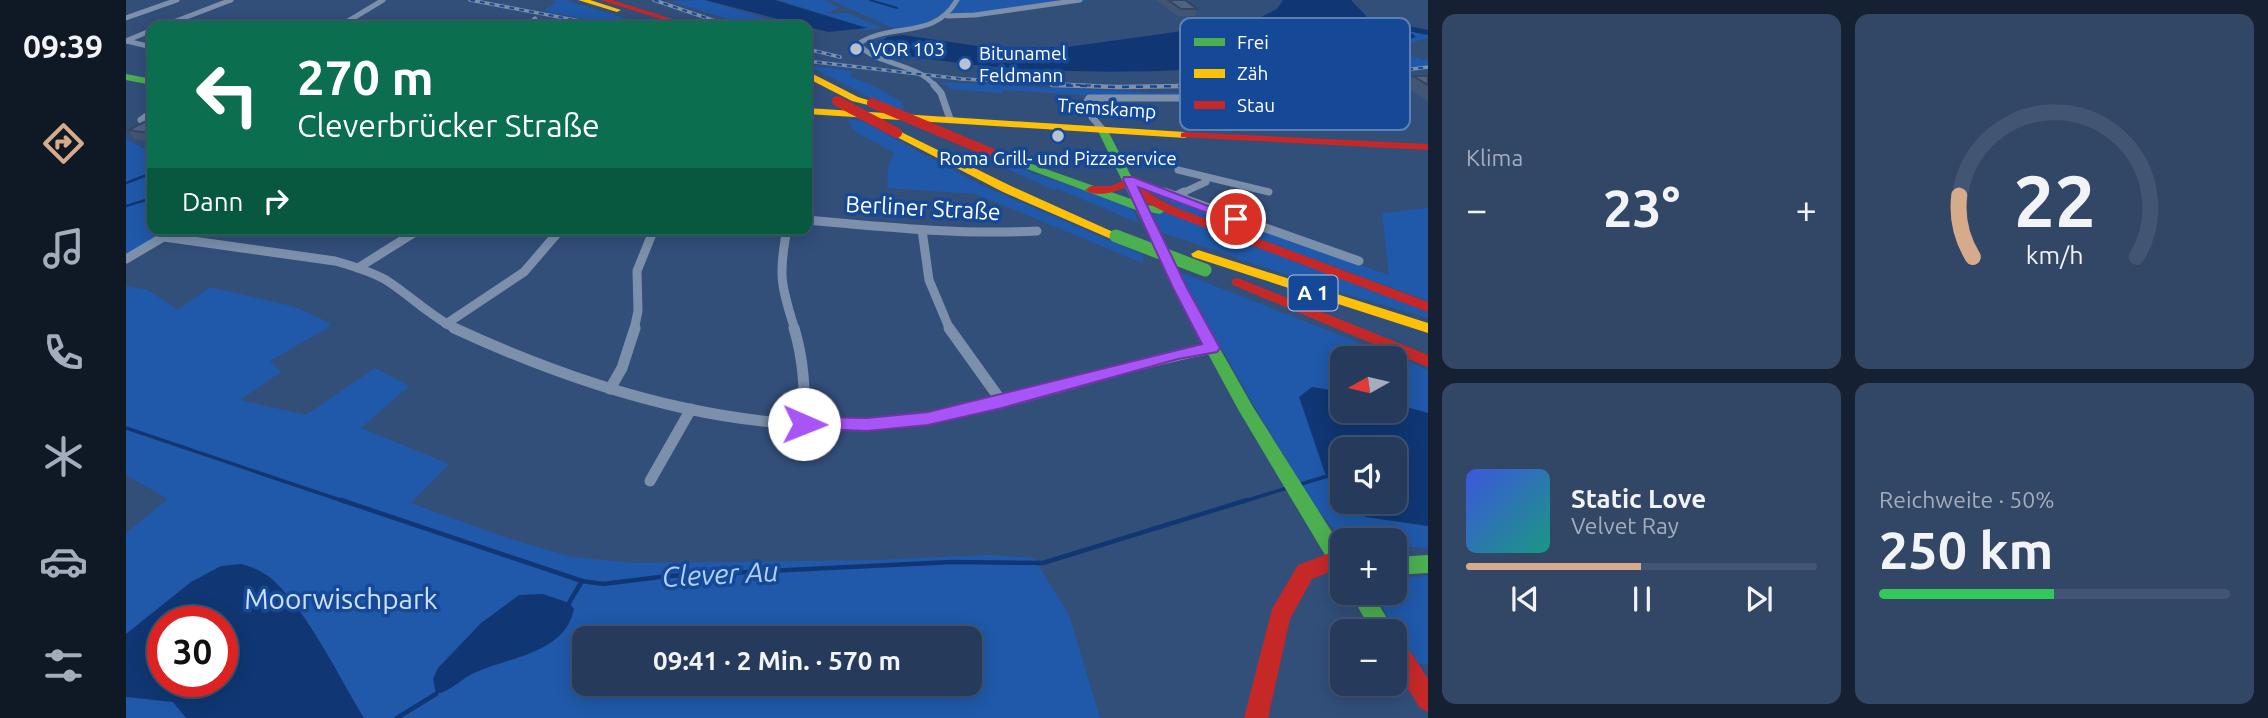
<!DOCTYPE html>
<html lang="de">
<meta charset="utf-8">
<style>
:root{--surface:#263b5c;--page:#324665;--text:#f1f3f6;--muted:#a4adbb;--line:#425572;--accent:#d6ab8b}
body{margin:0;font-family:Ubuntu,sans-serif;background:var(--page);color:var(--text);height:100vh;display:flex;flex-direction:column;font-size:26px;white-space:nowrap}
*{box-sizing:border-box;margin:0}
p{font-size:23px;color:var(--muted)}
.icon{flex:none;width:38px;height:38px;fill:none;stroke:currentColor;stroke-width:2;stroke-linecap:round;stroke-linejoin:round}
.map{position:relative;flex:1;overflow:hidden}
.details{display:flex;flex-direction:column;gap:14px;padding:14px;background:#152033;width:840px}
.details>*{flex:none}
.guide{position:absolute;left:21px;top:21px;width:665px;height:214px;border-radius:14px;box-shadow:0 4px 18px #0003,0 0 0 2px var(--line);background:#0b6e4f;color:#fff;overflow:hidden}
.needle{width:46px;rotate:262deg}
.buttons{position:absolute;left:1204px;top:346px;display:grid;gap:14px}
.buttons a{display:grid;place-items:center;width:77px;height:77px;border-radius:14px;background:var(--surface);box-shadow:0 4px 18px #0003,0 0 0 2px var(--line);font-size:35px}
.speed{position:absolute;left:21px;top:606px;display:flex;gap:14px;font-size:35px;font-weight:700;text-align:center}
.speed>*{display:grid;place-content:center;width:91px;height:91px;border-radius:50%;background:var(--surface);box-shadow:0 4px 18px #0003,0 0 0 2px var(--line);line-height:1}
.speed .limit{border:10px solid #d22;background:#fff;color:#111}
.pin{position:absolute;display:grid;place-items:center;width:60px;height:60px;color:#fff;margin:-30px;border:4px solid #fff;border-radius:50%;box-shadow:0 2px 7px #0007}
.me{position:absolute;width:77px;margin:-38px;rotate:91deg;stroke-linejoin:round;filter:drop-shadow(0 0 5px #0008)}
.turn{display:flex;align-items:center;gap:24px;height:147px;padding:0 35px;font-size:32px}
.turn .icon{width:91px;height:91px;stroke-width:2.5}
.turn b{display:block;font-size:49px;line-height:60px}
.then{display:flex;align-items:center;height:66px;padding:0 35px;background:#0003;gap:14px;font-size:26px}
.big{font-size:52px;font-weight:600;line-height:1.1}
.details .card{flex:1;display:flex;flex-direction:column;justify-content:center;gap:10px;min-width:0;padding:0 24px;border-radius:14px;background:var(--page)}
.details .dial{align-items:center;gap:0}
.dial svg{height:182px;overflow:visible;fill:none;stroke:var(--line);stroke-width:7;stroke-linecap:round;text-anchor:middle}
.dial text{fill:var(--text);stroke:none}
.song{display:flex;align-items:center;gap:21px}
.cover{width:84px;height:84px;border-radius:10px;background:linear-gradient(135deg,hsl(230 70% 55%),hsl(170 70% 35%))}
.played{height:7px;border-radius:4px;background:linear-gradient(90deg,var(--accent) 50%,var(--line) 50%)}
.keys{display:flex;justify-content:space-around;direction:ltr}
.heat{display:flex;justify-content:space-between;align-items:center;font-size:38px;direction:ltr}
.charge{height:10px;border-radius:5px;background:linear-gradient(90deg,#34c759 50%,var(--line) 0)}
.details .tiles{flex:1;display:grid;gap:14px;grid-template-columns:repeat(2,1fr)}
.trip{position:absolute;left:446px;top:626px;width:410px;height:70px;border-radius:14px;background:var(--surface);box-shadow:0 4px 18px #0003,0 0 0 2px var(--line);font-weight:600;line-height:70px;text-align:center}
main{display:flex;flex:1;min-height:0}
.tabs{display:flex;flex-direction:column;width:126px;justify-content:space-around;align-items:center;background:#0f1825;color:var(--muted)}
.tabs .icon{width:49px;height:49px}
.tabs .current{color:var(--accent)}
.tabs b{font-size:32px;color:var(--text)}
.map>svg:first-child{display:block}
.green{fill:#2059aa;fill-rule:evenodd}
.water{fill:#103774;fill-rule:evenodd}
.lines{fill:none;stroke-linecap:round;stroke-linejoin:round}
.stream-far3{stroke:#103774;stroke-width:2}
.stream-far2{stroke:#103774;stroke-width:2.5}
.stream-far1{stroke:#103774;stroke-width:3.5}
.stream{stroke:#103774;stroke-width:4.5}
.street-far3{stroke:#7c90ac;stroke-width:5}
.street-far2{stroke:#7c90ac;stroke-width:7}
.street-far1{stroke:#7c90ac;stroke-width:9}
.street{stroke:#7c90ac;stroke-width:11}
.fast{fill:#4caf50;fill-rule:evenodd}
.slow{fill:#ffc107;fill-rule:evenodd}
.jam{fill:#c62828;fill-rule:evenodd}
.rail-far1-casing{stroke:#7d8fab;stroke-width:3.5}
.rail-casing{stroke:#7d8fab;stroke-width:4.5}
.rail-far1{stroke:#154997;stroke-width:2;stroke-dasharray:5;stroke-linecap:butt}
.rail{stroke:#154997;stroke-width:2.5;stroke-dasharray:7;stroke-linecap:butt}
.fast-bridge{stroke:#4caf50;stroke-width:13}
.jam-bridge{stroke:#c62828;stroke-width:10}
.wall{fill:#425674}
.building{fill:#4d6487;stroke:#36465e;stroke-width:2}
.route{fill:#a855f7;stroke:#6d37a1;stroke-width:2}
.poi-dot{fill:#b7c1d0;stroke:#154997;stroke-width:2.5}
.labels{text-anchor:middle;stroke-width:7;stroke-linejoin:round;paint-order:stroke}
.far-poi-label{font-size:19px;fill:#fff;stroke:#154997;text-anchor:start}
.far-street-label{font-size:19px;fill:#fff;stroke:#154997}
.shield{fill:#154997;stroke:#b9c8e0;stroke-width:2}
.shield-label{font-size:21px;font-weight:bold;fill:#fff}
.street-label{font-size:23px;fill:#fff;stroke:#154997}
.near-water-label{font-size:28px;font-style:italic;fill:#b3d0f9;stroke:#154997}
.near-park-label{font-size:28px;fill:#cee1fc;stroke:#154997}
.key{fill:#154997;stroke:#5b80b6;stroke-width:2}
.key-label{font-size:19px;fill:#fff}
</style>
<main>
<nav class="tabs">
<b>09:39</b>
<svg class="icon current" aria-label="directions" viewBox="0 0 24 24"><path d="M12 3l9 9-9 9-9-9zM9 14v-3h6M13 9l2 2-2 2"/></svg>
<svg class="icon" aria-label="music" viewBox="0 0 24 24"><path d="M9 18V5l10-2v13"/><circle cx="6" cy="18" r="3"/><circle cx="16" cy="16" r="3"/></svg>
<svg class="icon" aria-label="phone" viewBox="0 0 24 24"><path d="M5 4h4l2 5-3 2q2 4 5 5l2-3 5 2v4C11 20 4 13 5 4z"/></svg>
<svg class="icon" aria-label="climate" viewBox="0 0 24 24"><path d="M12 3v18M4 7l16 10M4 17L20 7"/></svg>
<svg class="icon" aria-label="car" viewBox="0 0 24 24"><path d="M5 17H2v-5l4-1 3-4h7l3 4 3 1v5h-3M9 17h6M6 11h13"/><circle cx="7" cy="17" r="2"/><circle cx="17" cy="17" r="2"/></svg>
<svg class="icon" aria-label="filters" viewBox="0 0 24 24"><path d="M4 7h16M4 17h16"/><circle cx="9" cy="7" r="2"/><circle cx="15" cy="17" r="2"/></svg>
</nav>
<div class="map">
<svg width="1302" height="718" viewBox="0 0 1302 718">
<rect width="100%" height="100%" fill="#324f7a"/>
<g class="green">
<path d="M427,0H439L525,26H494L418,11L431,2Z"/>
<path d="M579,0L654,23L623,26L544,1Z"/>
<path d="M652,0H700L712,8L701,14L721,13L757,28L730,31L740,28Z"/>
<path d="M705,0H965L839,15L818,13L799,24L771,30Z"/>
<path d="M1223,20L1302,35V38L1267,48L1296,60L1302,59V65L1205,76L1190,64L1197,63L1207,28ZM1239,47L1279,61L1218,71L1203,68L1218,55Z"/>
<path d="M681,65L726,71L725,77L744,84L776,102L779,113L772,112Z"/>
<path d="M810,82L1031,93L1145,90L1123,94L1057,96L958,95L876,90V93L824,89L821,85Z"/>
<path d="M722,119L736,121L855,185L1017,255V263L850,194L761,188L762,169L768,153L727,130Z"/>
<path d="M0,139L26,153V229H42L0,254Z"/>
<path d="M838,149L1002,206L1008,211L1013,223L932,189L928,190Z"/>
<path d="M1022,191L1113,225H1119L1263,275L1256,213L1302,208V301L1056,211Z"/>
<path d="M1033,212L1044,213L1302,312V318L1199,288L1035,232L1027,214Z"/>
<path d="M1051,271L1302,370V413L1269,404V359H1216V392L1186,387L1200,476L1216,492V502H1226L1240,517L1302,526V548L1269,546V541H1228L1208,529L1190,507L1141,428Z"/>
<path d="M0,286L22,290L52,310L84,287L169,307L204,323L201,328L144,361L155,372L114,400L180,415L249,368L283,386L235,428L323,464L285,503L381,538L446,557L507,563L750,560L864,555L908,558L943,615L974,718H0V533L42,499L0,475ZM37,621H96V681H37ZM458,639H844V684H458Z"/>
<path d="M1302,576V664H1293L1247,593H1269V578Z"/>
</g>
<g class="water">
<path d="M579,0H649L741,28L702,32Z"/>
<path d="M1157,0H1225L1241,17L1302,30V35L1227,20L1207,27L1206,31L1213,37C1211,43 1211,48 1208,53C1197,69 1162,70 1145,65C1039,73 922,76 817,61C795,57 769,57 749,47L761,37L776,35L859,47H941L1100,25L1135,17L1151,9Z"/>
<path d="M1230,22L1287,34L1290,37C1261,47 1247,49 1218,34Z"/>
<path d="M1186,387L1216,392V411H1269V404L1302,413V526L1240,517L1226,502H1269V450H1216V492L1200,476L1173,397Z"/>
<path d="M115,564C127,567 139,572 148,581C183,614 213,677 238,718H60L47,702L0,697V634L65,582L95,566ZM37,621H96V681H37Z"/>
<path d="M417,594L443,603L448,609C439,654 382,657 348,673C335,679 324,692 310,694L307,679L312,668L355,623L393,595Z"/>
</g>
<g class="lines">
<path class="stream-far3" d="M744,0L771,8"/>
<g class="stream-far2">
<path d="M0,183L26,173"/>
<path d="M0,206L26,198"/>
</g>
<g class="stream-far1">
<path d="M0,428L220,502"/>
<path d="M1175,484L1205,475"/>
<path d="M1116,502L1161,488"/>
</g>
<g class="stream">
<path d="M215,500L456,581L477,584L542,576L826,562L917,563L1121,500"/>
<path d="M443,603L456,581"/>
<path d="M271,718L310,694"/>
</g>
<g class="street-far3">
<path d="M821,16L849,15L954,0"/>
<path d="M0,18L51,0"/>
<path d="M37,26L105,0"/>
<path d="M214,26L257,0"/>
<path d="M402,26L409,19"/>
<path d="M0,41L26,30"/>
<path d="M0,41L26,47"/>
<path d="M809,86C789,62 752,66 732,44C767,21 807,41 831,0"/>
</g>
<g class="street-far2">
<path d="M808,85L815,93L824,119"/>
<path d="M15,120L26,112"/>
<path d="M976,129L966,117L960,103L963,98H1062L1119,106L1203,109"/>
<path d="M1052,170L1143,192"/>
<path d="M1003,179L1042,194"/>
<path d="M1054,194L1080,182L1079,179"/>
</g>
<g class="street-far1">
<path d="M1038,192L1233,261"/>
<path d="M1048,197L1058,192"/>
<path d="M681,220C758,227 834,235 911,231"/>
<path d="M661,229C652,276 655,285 669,330"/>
<path d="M796,230L803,280L824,330"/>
<path d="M38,237L209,261C227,266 244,271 260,280C285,296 305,317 332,330"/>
<path d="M0,259L51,229"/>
<path d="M232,268L294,229"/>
<path d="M320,324L398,272L435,229"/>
<path d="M508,330L512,311L511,271L528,229"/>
</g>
<g class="street">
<path d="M328,328C475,396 639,444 802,418C898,403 990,366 1086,348"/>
<path d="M668,328C678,361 679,391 678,424"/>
<path d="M823,328L876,402"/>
<path d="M484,389L496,368L509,328"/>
<path d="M524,481L565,409"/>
</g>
<g class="fast">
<path d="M0,74L26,79V85L0,80Z"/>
<path d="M972,127L981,129L1020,205L1038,207L1040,210L1034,214L1023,212L1076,317L1127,407L1216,548V567L1212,568L1205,565L1113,411L1062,317L1010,210L864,155L874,153L1005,199L971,129Z"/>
<path d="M1302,555V573L1269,575V557Z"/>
<path d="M1224,593H1246L1269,632V633L1246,632Z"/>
</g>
<g class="slow">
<path d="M452,0H464L495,10L491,12Z"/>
<path d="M681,71L732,97L751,103L746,106L726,101L681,78Z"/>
<path d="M681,108L1059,132L1064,135L1059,138L681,114Z"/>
<path d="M771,130L885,186L996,236L995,239H985L877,192L767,135L766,133Z"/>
<path d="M1072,250L1302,323V333L1067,257L1065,254Z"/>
</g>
<g class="jam">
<path d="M474,0H486L569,26H557Z"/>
<path d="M1059,132L1302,144V150L1055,137V133Z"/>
<path d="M1003,178L1029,197L1051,208L1302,302V312L1043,214L1021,203L1002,186C990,192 971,198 959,190L965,186H985Z"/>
<path d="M1112,278L1302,355V367L1107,285L1105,282L1107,279Z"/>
<path d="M1212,550L1216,551V574L1208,570L1186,579L1164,619L1142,718H1118L1146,609L1172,565Z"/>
<path d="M1269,637L1277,640L1302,679V712L1294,708L1269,668Z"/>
</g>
<g class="rail-far1-casing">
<g id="rail-far1">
<path d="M344,0L480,26"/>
<path d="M528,0L604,26"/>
<path d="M681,49L714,57"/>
<path d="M681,61L836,79L974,86"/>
<path d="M1083,86L1225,77L1302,67"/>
</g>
</g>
<g class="rail-casing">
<path id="rail" d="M926,85L992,87L1126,85"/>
</g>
<use href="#rail-far1" class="rail-far1"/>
<use href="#rail" class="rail"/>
<path class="fast-bridge" d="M990,236L1079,270"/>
<g class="jam-bridge">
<path d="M711,101L771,133"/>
<path d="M746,103L870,155"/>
</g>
</g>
<g class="wall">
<path d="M1030,0H1059L1071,9L1069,16H1052Z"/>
<path d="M1287,76H1302V101L1280,87Z"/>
<path d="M1196,82L1276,100L1271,108L1209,106L1191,90Z"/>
<path d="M26,118V142L8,139L2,130Z"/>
</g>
<g class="building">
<path d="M1042,0H1059L1071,9H1055Z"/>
<path d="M1287,76H1302V85Z"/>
<path d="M26,118V131L23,133L2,130Z"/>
</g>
<path class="route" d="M998,177H1007L1116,219L1110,223L1105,222L1012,187L1061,288L1094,348L1091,352L1052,359L876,408L802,425L741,431L672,428L669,424L672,419L678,417L741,418L802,412L1076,344L1047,288L997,179Z"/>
<g class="poi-dot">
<circle cx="730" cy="49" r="7"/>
<circle cx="839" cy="64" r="7"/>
<circle cx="932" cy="136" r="7"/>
</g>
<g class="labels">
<g class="far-poi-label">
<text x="744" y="56">VOR 103</text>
<text x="853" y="60">Bitunamel<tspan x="853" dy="22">Feldmann</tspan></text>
<text x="932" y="165" text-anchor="middle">Roma Grill- und Pizzaservice</text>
</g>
<g class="far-street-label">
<text transform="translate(981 108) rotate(4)" y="7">Tremskamp</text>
</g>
<rect class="shield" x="1162.5" y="275.5" width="49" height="35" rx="5"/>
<g class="shield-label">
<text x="1187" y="300">A 1</text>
</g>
<g class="street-label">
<text transform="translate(797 208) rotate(3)" y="8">Berliner Straße</text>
</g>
<g class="near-water-label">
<text transform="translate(594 574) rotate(-3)" y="10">Clever Au</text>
</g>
<g class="near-park-label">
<text x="215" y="609">Moorwischpark</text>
</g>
</g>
<rect x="1054" y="18" width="230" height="112" rx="10" class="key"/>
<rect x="1068" y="38" width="31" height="8" fill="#4caf50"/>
<rect x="1068" y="69" width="31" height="9" fill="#ffc107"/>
<rect x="1068" y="101" width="31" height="8" fill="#c62828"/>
<g class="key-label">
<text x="1111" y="49">Frei</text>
<text x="1111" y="80">Zäh</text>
<text x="1111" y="112">Stau</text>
</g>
</svg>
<div class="buttons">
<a><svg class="needle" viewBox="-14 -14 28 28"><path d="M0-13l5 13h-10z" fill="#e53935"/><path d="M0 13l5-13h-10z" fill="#a4adbb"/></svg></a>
<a><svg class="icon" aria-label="sound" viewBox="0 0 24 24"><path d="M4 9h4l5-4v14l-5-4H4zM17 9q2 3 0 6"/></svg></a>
<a>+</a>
<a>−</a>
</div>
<div class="speed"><div class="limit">30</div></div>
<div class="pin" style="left:1110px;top:219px;background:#d93025"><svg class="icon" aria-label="arrive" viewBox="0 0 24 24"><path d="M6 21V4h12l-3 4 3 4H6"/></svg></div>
<svg class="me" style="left:678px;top:424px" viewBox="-20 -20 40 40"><circle r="19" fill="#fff"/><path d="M0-13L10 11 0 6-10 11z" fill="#a855f7"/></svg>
<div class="trip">09:41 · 2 Min. · 570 m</div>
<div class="guide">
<div class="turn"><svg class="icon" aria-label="left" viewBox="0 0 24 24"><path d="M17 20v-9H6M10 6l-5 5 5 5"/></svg><div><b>270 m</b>Cleverbrücker Straße</div></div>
<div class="then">Dann<svg class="icon" aria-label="right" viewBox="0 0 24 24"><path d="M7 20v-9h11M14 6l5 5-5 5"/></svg></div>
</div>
</div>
<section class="details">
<div class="tiles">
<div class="card"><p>Klima</p>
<div class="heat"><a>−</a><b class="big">23°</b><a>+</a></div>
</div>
<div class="card dial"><svg viewBox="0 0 100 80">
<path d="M14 69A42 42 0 1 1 86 69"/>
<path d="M14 69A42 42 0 0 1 8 42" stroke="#d6ab8b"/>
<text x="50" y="56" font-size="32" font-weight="700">22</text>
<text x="50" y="72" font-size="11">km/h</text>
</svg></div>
<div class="card">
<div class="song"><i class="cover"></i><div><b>Static Love</b><p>Velvet Ray</p></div></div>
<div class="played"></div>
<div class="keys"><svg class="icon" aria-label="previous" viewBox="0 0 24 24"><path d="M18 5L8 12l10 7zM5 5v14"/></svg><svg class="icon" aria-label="pause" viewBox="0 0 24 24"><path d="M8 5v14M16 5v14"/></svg><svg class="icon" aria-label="next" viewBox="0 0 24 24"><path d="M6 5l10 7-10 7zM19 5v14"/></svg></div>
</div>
<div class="card"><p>Reichweite · 50%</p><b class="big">250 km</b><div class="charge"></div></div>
</div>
</section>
</main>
